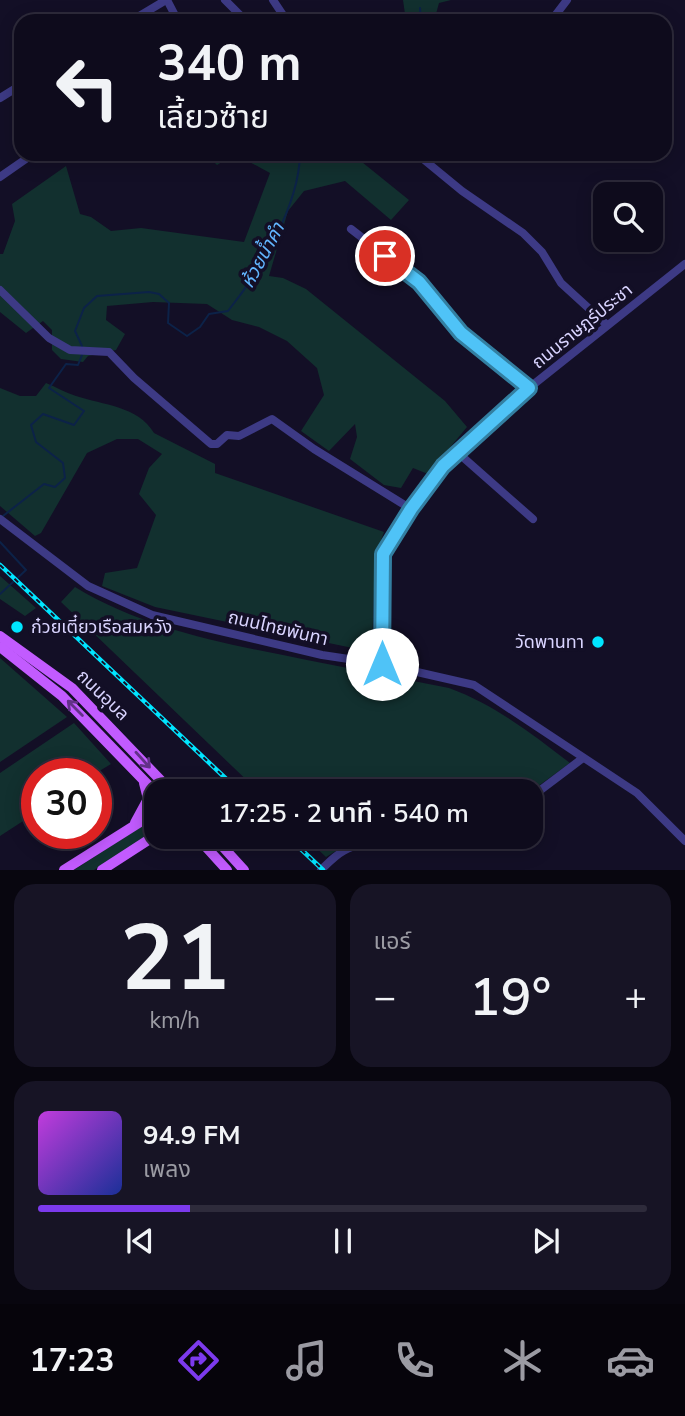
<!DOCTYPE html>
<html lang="th">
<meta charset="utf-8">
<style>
:root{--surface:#0e0b1c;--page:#171425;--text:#f1f3f6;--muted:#9b9ba3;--line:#2e2b3b;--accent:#7c3aed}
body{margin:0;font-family:"Nunito Sans","Noto Sans Thai",sans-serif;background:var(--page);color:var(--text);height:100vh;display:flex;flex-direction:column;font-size:26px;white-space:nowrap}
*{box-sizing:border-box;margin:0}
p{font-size:23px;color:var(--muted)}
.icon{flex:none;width:38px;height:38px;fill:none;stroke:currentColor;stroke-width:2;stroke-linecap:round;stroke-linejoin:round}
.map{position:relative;height:870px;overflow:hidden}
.drawer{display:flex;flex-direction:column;gap:14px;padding:14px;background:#08060f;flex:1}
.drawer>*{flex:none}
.top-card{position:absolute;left:14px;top:14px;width:658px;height:147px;border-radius:21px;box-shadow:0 4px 18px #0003,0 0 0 2px var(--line);background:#0e0b1c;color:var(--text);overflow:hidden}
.tools{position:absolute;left:593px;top:182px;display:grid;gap:14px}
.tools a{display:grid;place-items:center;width:70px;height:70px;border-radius:14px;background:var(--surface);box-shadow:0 4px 18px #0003,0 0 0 2px var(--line);font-size:35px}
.speed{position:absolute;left:21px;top:758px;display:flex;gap:14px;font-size:35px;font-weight:700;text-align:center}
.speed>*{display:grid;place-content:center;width:91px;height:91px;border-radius:50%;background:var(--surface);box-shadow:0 4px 18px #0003,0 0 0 2px var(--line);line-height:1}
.speed .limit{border:10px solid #d22;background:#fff;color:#111}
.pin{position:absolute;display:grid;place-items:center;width:60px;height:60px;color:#fff;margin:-30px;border:4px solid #fff;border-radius:50%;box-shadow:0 2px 7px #0007}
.me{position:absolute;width:77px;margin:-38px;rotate:0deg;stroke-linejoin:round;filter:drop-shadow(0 0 5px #0008)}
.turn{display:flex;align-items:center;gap:24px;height:147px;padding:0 28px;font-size:32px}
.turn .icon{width:91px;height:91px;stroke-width:2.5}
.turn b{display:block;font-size:49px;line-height:60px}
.big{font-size:52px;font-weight:600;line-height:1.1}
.drawer .tile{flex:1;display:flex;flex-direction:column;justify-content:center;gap:10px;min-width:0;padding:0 24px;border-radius:21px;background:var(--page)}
.drawer .dial{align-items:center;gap:0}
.dial b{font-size:91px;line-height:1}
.song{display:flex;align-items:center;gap:21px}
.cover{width:84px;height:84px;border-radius:10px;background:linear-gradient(135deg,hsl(290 70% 55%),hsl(230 70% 35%))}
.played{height:7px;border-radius:4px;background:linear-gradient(90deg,var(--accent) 25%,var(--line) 25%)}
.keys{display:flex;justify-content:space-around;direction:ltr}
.heat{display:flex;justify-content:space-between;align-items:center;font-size:38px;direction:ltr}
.drawer .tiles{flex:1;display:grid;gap:14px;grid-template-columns:1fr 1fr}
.tile:last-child{grid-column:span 2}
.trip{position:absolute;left:144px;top:779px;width:399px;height:70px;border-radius:21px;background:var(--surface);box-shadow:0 4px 18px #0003,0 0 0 2px var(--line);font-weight:600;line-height:70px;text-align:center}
.menu{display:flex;height:112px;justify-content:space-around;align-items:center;background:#06040b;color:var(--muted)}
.menu .icon{width:49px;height:49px}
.menu .active{color:var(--accent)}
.menu b{font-size:32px;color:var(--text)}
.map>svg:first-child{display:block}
.green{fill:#12302f}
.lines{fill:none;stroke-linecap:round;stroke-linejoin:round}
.stream{stroke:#0c2248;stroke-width:2}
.minor{stroke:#3d3a85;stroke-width:8}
.major{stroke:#c25bff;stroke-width:10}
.rail-casing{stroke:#00e5ff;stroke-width:4.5}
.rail{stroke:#130f26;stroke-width:2;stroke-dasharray:5;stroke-linecap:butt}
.oneway{stroke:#623188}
.route-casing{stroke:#337fa1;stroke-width:18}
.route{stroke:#4fc3f7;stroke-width:12}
.poi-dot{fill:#00e5ff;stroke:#130f26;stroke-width:2.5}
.labels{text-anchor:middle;stroke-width:7;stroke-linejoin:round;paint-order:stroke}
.street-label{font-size:18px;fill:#d9d4ff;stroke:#130f26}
.poi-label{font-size:18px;fill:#d9d4ff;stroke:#130f26;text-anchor:start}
.water-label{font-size:19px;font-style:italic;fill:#62b6ff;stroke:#130f26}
</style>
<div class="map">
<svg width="685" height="870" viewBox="0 0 685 870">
<rect width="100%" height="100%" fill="#130f26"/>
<g class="green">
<path d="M403,0H451L439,3L434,21H406Z"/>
<path d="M206,154H352L409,200L391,220L345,181L304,191L288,211L269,276L283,278L306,289L445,401L467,427L428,474L413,468L401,488L384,485L350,459L357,437L355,424L329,451L301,431L324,395L317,368L287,341L259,327L232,320L207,304L153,302L107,306L106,320L125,334L116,350L88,356L83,362L61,359L52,350V330L43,321L26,333L0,312V254H3L15,221L12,204L66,166L80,214L91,217L111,231L141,228L244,242L270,173L235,154L217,165Z"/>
<path d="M46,383C56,387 66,393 76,396C103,405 138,406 154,433L215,464V473L384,532L375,557L372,652L155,607L102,586L105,573L137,568L156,515L139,494L149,468L162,454L138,439H117L87,453L41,533L35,536L0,506V388L20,396H36Z"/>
<path d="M0,576L36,608L25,616L0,599Z"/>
<path d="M75,587C146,630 227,644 307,660C355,669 401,679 449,688C495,705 531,733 570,763L530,792L258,791L61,602Z"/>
<path d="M0,658L67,717L0,762Z"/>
<path d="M74,723L111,764L96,773L37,774V812L0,836V773Z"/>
<path d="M156,817V830L94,870H74Z"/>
<path d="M305,837H365L357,838L326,857Z"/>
</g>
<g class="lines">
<g class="stream">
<path d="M420,8L421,21"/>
<path d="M82,346L75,331L84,308L97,296L149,292L159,294L169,303L168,323L187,336L200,327L209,314L228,311C260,271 299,206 300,154"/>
<path d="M3,516L44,484L55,487L65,478L63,463L36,442L31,425L43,414L74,425L84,411L49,388L66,364L78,365L82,355"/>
<path d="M0,542L26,570L0,594"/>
</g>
<g class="minor">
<path d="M167,0L178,21"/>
<path d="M225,0L246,21"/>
<path d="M273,0L285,18L282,21"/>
<path d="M131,21L166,0"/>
<path d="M551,21L567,0"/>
<path d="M0,98L21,85"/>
<path d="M417,154L462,191L523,233L542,252L561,283L607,325"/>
<path d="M0,177L33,154"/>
<path d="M351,229L419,282L461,333L529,388"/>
<path d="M0,290L49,338L70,350L109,352L134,378L211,444H217L227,435L239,436L272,419L314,449L411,509"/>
<path d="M457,452L533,519"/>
<path d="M0,519L88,586L152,615L322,655L382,664L474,685L637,793L685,841"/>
<path d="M382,664L383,554L411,509L443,466L529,388L685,264"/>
<path d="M530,798L583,758"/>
<path d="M321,870C330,861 340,851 352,847C388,835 432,838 470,836"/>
</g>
<g class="major">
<path d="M0,636L72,688L171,791"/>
<path d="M0,647L62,696L156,793"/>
<path d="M135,823L148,799L144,783"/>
<path d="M179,836L201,846"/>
<path d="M196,836L227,870"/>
<path d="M213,836L244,870"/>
<path d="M64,870L156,812"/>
<path d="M102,870L156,835"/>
</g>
<g class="rail-casing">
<g id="rail">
<path d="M0,565L239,791"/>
<path d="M287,836L323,870"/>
</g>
</g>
<use href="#rail" class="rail"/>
</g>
<defs><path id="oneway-shaft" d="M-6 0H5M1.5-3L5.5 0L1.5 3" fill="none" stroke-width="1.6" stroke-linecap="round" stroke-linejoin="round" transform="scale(1.75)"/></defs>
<g class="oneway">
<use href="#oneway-shaft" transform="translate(75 708) rotate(-135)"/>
<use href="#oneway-shaft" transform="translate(143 760) rotate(48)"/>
</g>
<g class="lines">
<g class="route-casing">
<path id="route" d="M382,664L383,554L411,509L443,466L529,388L461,333L419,282L385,256"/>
</g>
<use href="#route" class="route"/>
</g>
<g class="poi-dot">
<circle cx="17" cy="627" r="7"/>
<circle cx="598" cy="642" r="7"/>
</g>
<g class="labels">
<g class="street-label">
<text transform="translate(582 326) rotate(-39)" y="6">ถนนราษฎร์ประชา</text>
<text transform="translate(278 628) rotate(13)" y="6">ถนนไทยพันทา</text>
<text transform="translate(103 695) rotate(44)" y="6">ถนนอุบล</text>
</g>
<g class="poi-label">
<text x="31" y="633">ก๋วยเตี๋ยวเรือสมหวัง</text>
<text x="584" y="648" text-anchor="end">วัดพานทา</text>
</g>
<g class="water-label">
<text transform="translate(262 255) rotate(-62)" y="7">ห้วยน้ำคำ</text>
</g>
</g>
</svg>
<div class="tools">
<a><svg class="icon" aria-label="search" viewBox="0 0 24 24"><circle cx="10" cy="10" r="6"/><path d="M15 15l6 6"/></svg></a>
</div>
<div class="speed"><div class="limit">30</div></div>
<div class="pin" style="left:385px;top:256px;background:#d93025"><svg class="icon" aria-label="arrive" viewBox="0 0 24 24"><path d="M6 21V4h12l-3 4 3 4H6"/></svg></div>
<svg class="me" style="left:382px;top:664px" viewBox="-20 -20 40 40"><circle r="19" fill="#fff"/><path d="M0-13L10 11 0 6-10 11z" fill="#4fc3f7"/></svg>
<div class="trip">17:25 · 2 นาที · 540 m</div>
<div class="top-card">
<div class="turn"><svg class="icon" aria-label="left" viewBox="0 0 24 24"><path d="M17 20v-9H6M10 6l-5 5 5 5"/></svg><div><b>340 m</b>เลี้ยวซ้าย</div></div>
</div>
</div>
<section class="drawer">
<div class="tiles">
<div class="tile dial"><b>21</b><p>km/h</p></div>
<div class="tile"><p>แอร์</p>
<div class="heat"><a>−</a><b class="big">19°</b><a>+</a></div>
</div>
<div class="tile">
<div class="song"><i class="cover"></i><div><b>94.9 FM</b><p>เพลง</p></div></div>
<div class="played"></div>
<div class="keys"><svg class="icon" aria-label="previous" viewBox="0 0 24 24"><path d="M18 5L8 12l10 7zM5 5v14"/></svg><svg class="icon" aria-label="pause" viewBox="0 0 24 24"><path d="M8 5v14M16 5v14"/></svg><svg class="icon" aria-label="next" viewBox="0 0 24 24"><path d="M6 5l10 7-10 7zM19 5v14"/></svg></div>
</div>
</div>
</section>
<nav class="menu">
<b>17:23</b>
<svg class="icon active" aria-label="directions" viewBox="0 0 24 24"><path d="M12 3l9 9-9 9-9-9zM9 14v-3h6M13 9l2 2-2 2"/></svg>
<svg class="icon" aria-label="music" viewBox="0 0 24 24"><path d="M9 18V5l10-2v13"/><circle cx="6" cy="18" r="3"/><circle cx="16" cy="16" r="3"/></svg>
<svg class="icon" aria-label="phone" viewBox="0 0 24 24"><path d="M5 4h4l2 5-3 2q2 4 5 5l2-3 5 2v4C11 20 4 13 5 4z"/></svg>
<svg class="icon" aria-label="climate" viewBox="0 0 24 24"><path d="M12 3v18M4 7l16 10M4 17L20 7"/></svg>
<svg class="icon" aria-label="car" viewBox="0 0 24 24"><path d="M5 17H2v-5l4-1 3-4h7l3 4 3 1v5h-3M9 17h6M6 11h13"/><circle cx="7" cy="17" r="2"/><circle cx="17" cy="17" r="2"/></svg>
</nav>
